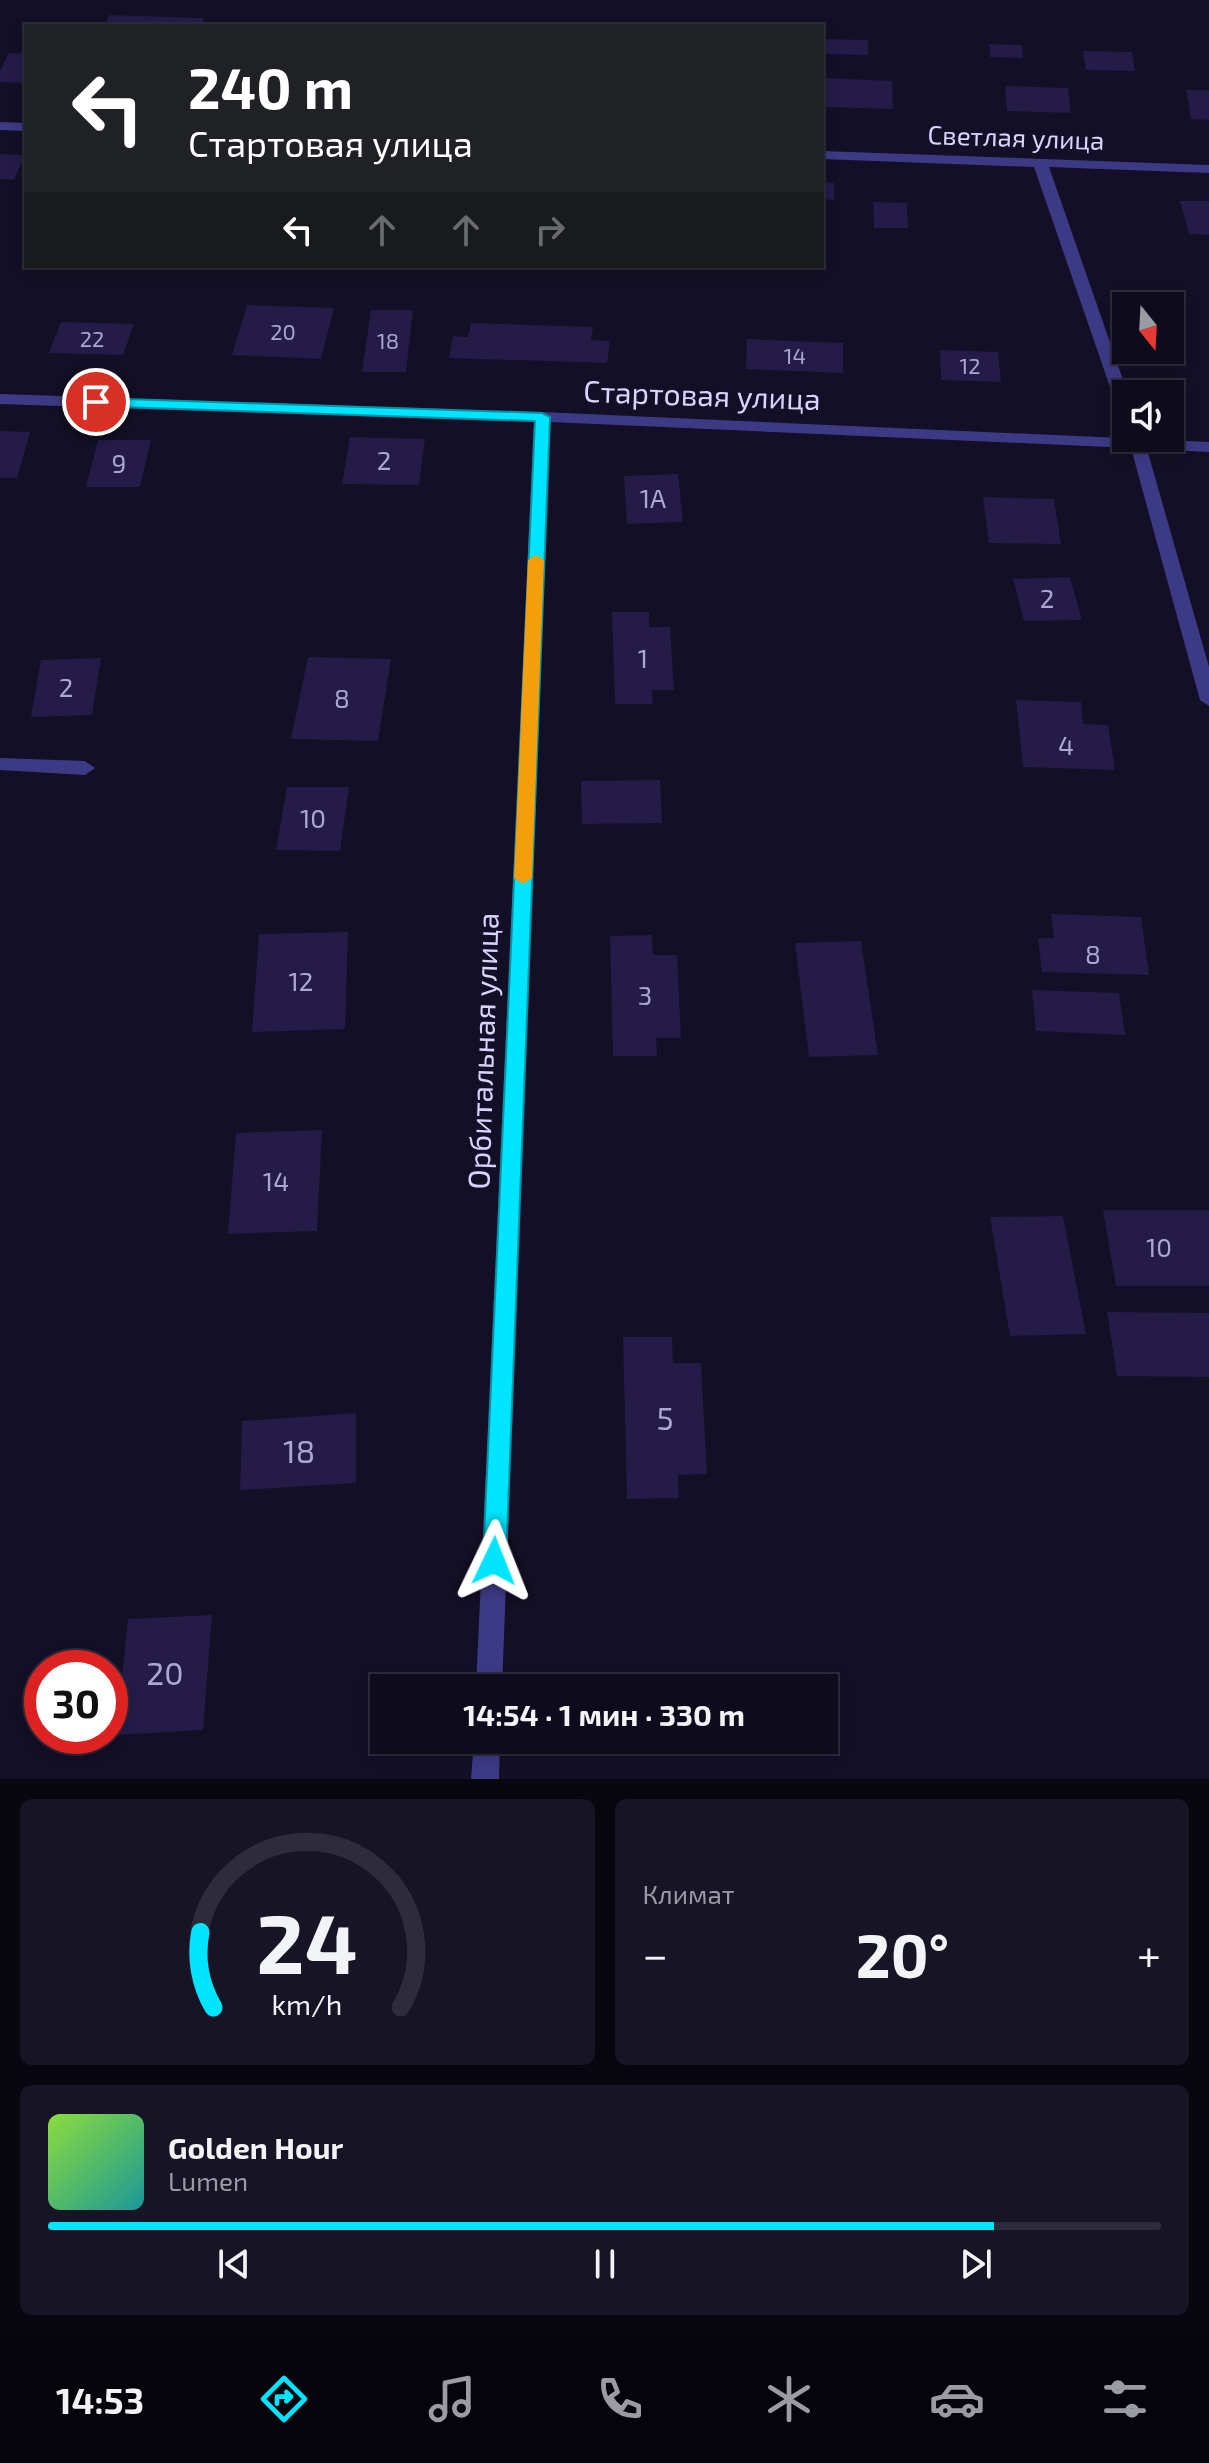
<!DOCTYPE html>
<html lang="ru">
<meta charset="utf-8">
<style>
:root{--surface:#0e0b1c;--page:#171425;--text:#f1f3f6;--muted:#9b9ba3;--line:#2e2b3b;--accent:#00e5ff}
body{margin:0;font-family:"Exo 2",sans-serif;background:var(--page);color:var(--text);height:100vh;display:flex;flex-direction:column;font-size:30px;white-space:nowrap}
*{box-sizing:border-box;margin:0}
p{font-size:26px;color:var(--muted)}
.icon{flex:none;width:44px;height:44px;fill:none;stroke:currentColor;stroke-width:2;stroke-linecap:round;stroke-linejoin:round}
.map{position:relative;height:1779px;overflow:hidden}
.panel{display:flex;flex-direction:column;gap:20px;padding:20px;background:#08060f;flex:1}
.panel>*{flex:none}
.guide{position:absolute;left:24px;top:24px;width:800px;height:244px;border-radius:0px;box-shadow:0 4px 12px #0003,0 0 0 2px var(--line);background:#202124;color:#fff;overflow:hidden}
.needle{width:52px;rotate:162deg}
.buttons{position:absolute;left:1112px;top:292px;display:grid;gap:16px}
.buttons a{display:grid;place-items:center;width:72px;height:72px;border-radius:0px;background:var(--surface);box-shadow:0 4px 12px #0003,0 0 0 2px var(--line);font-size:40px}
.speed{position:absolute;left:24px;top:1650px;display:flex;gap:16px;font-size:40px;font-weight:700;text-align:center}
.speed>*{display:grid;place-content:center;width:104px;height:104px;border-radius:50%;background:var(--surface);box-shadow:0 4px 12px #0003,0 0 0 2px var(--line);line-height:1}
.speed .limit{border:12px solid #d22;background:#fff;color:#111}
.pin{position:absolute;display:grid;place-items:center;width:68px;height:68px;color:#fff;margin:-34px;border:4px solid #fff;border-radius:50%;box-shadow:0 2px 8px #0007}
.me{position:absolute;width:88px;margin:-44px;rotate:2deg;stroke-linejoin:round;filter:drop-shadow(0 0 6px #0008)}
.turn{display:flex;align-items:center;gap:28px;height:168px;padding:0 32px;font-size:36px}
.turn .icon{width:104px;height:104px;stroke-width:2.5}
.turn b{display:block;font-size:56px;line-height:68px}
.lanes{display:flex;align-items:center;height:76px;padding:0 32px;background:#0003;justify-content:center;gap:40px;direction:ltr}
.lanes .off{opacity:.35}
.big{font-size:60px;font-weight:700;line-height:1.1}
.panel .tile{flex:1;display:flex;flex-direction:column;justify-content:center;gap:12px;min-width:0;padding:0 28px;border-radius:12px;background:var(--page)}
.panel .dial{align-items:center;gap:0}
.dial svg{height:208px;overflow:visible;fill:none;stroke:var(--line);stroke-width:7;stroke-linecap:round;text-anchor:middle}
.dial text{fill:var(--text);stroke:none}
.song{display:flex;align-items:center;gap:24px}
.cover{width:96px;height:96px;border-radius:12px;background:linear-gradient(135deg,hsl(90 70% 55%),hsl(180 70% 35%))}
.played{height:8px;border-radius:4px;background:linear-gradient(90deg,var(--accent) 85%,var(--line) 85%)}
.keys{display:flex;justify-content:space-around;direction:ltr}
.heat{display:flex;justify-content:space-between;align-items:center;font-size:44px;direction:ltr}
.panel .tiles{flex:1;display:grid;gap:20px;grid-template-columns:1fr 1fr}
.tile:last-child{grid-column:span 2}
.trip{position:absolute;left:370px;top:1674px;width:468px;height:80px;border-radius:0px;background:var(--surface);box-shadow:0 4px 12px #0003,0 0 0 2px var(--line);font-weight:700;line-height:80px;text-align:center}
.tabs{display:flex;height:128px;justify-content:space-around;align-items:center;background:#06040b;color:var(--muted)}
.tabs .icon{width:56px;height:56px}
.tabs .on{color:var(--accent)}
.tabs b{font-size:36px;color:var(--text)}
.map>svg:first-child{display:block}
.building{fill:#241b47}
.lines{fill:none;stroke-linecap:round;stroke-linejoin:round}
.minor{fill:#3d3a85;fill-rule:evenodd}
.route{fill:#00e5ff;stroke:#0095a6;stroke-width:2}
.slow{fill:#f59e0b}
.labels{text-anchor:middle;stroke-width:8;stroke-linejoin:round;paint-order:stroke}
.far-number-label{font-size:22px;fill:#aca6d1}
.far-street-label{font-size:26px;fill:#d9d4ff;stroke:#130f26}
.number-label{font-size:26px;fill:#aca6d1}
.street-label{font-size:30px;fill:#d9d4ff;stroke:#130f26}
.near-number-label{font-size:32px;fill:#aca6d1}
</style>
<div class="map">
<svg width="1209" height="1779" viewBox="0 0 1209 1779">
<rect width="100%" height="100%" fill="#130f26"/>
<g class="building">
<path d="M109,15L204,18L201,26L106,23Z"/>
<path d="M822,39L868,40V55L822,54Z"/>
<path d="M989,44L1022,45L1023,58L990,57Z"/>
<path d="M1083,51L1132,52L1135,71L1086,70Z"/>
<path d="M9,53L26,54V83L0,82V71Z"/>
<path d="M826,78L892,81L893,109L825,107Z"/>
<path d="M1005,86L1068,88L1071,113L1007,111Z"/>
<path d="M1186,90H1209V120L1191,119Z"/>
<path d="M0,154L25,155L14,180L0,179Z"/>
<path d="M822,182L834,183V200L822,199Z"/>
<path d="M1180,201H1209V235L1189,234Z"/>
<path d="M873,202L907,203L908,228H874Z"/>
<path d="M247,305L334,308L321,359L232,355Z"/>
<path d="M371,310H413L406,372H362Z"/>
<path d="M61,322L134,324L123,355L49,353Z"/>
<path d="M471,323L593,327L591,340L610,341L607,363L449,358L453,336L468,337Z"/>
<path d="M747,339L843,343V373L746,369Z"/>
<path d="M940,350L998,352L1001,382L941,380Z"/>
<path d="M0,431L30,432L17,478H0Z"/>
<path d="M350,437L425,439L419,485L342,484Z"/>
<path d="M98,440H151L140,487H86Z"/>
<path d="M678,474L683,522L627,524L624,476Z"/>
<path d="M983,497L1054,499L1061,544L989,543Z"/>
<path d="M1070,577L1082,620L1024,621L1013,579Z"/>
<path d="M612,612H649V627H670L674,690H652L653,704H615Z"/>
<path d="M308,657L391,659L378,741L291,739Z"/>
<path d="M101,658L92,715L31,717L41,660Z"/>
<path d="M1016,700L1081,702L1083,724L1108,725L1115,770L1023,767Z"/>
<path d="M660,780L662,823L582,824L581,781Z"/>
<path d="M287,787H349L340,851L276,850Z"/>
<path d="M1051,914L1141,917L1149,975L1042,972L1038,938H1054Z"/>
<path d="M348,932L345,1029L252,1032L259,934Z"/>
<path d="M652,935L653,955H677L681,1038H656L657,1056H613L610,936Z"/>
<path d="M861,941L878,1055L809,1057L795,943Z"/>
<path d="M1032,990L1119,993L1125,1035L1036,1031Z"/>
<path d="M322,1130L317,1231L228,1234L236,1133Z"/>
<path d="M1103,1210H1209V1286H1116Z"/>
<path d="M1063,1216L1086,1334L1010,1336L990,1217Z"/>
<path d="M1107,1312L1209,1313V1377L1117,1376Z"/>
<path d="M623,1337H672L673,1363H701L707,1474L678,1475L679,1498L627,1499Z"/>
<path d="M356,1413V1483L240,1490L242,1421Z"/>
<path d="M212,1615L203,1730L116,1735L128,1619Z"/>
</g>
<g class="lines">
<g class="minor">
<path d="M0,122L26,123V131L0,130Z"/>
<path d="M822,151L1209,165V173L1049,167L1128,394H1126V415L1118,410L1034,167L822,159Z"/>
<path d="M0,394L542,412L1209,442V452L1147,449L1209,667V706L1200,700L1131,448L550,422L502,1688H476L534,422L0,404Z"/>
<path d="M0,758L85,761L95,768L85,775L0,770Z"/>
<path d="M474,1740H500L499,1779H471Z"/>
</g>
</g>
<path class="route" d="M96,398L542,413L550,417L506,1561L502,1568L494,1571L486,1568L483,1561L535,421L90,406V399Z"/>
<path class="slow" d="M536,555L544,560L532,878L523,884L514,878L528,560Z"/>
<g class="labels">
<g class="far-number-label">
<text x="283" y="340">20</text>
<text x="92" y="347">22</text>
<text x="388" y="349">18</text>
<text x="795" y="364">14</text>
<text x="970" y="374">12</text>
</g>
<g class="far-street-label">
<text transform="translate(1016 138) rotate(2)" y="9">Светлая улица</text>
</g>
<g class="number-label">
<text x="384" y="470">2</text>
<text x="119" y="473">9</text>
<text x="653" y="508">1А</text>
<text x="1047" y="608">2</text>
<text x="643" y="668">1</text>
<text x="66" y="697">2</text>
<text x="342" y="708">8</text>
<text x="1066" y="755">4</text>
<text x="313" y="828">10</text>
<text x="1093" y="964">8</text>
<text x="301" y="991">12</text>
<text x="645" y="1005">3</text>
<text x="276" y="1191">14</text>
<text x="1159" y="1257">10</text>
</g>
<g class="street-label">
<text transform="translate(702 396) rotate(2)" y="10">Стартовая улица</text>
<text transform="translate(484 1051) rotate(-88)" y="10">Орбитальная улица</text>
</g>
<g class="near-number-label">
<text x="665" y="1430">5</text>
<text x="299" y="1463">18</text>
<text x="165" y="1685">20</text>
</g>
</g>
</svg>
<div class="buttons">
<a><svg class="needle" viewBox="-14 -14 28 28"><path d="M0-13l5 13h-10z" fill="#e53935"/><path d="M0 13l5-13h-10z" fill="#9b9ba3"/></svg></a>
<a><svg class="icon" aria-label="sound" viewBox="0 0 24 24"><path d="M4 9h4l5-4v14l-5-4H4zM17 9q2 3 0 6"/></svg></a>
</div>
<div class="speed"><div class="limit">30</div></div>
<div class="pin" style="left:96px;top:402px;background:#d93025"><svg class="icon" aria-label="arrive" viewBox="0 0 24 24"><path d="M6 21V4h12l-3 4 3 4H6"/></svg></div>
<svg class="me" style="left:494px;top:1561px" viewBox="-20 -20 40 40"><path d="M0-17L14 15 0 8-14 15z" fill="#00e5ff" stroke="#fff" stroke-width="4"/></svg>
<div class="trip">14:54 · 1 мин · 330 m</div>
<div class="guide">
<div class="turn"><svg class="icon" aria-label="left" viewBox="0 0 24 24"><path d="M17 20v-9H6M10 6l-5 5 5 5"/></svg><div><b>240 m</b>Стартовая улица</div></div>
<div class="lanes"><svg class="icon" aria-label="left" viewBox="0 0 24 24"><path d="M17 20v-9H6M10 6l-5 5 5 5"/></svg><svg class="icon off" aria-label="ahead" viewBox="0 0 24 24"><path d="M12 20V5M6 11l6-6 6 6"/></svg><svg class="icon off" aria-label="ahead" viewBox="0 0 24 24"><path d="M12 20V5M6 11l6-6 6 6"/></svg><svg class="icon off" aria-label="right" viewBox="0 0 24 24"><path d="M7 20v-9h11M14 6l5 5-5 5"/></svg></div>
</div>
</div>
<section class="panel">
<div class="tiles">
<div class="tile dial"><svg viewBox="0 0 100 80">
<path d="M14 69A42 42 0 1 1 86 69"/>
<path d="M14 69A42 42 0 0 1 9 40" stroke="#00e5ff"/>
<text x="50" y="56" font-size="32" font-weight="700">24</text>
<text x="50" y="72" font-size="11">km/h</text>
</svg></div>
<div class="tile"><p>Климат</p>
<div class="heat"><a>−</a><b class="big">20°</b><a>+</a></div>
</div>
<div class="tile">
<div class="song"><i class="cover"></i><div><b>Golden Hour</b><p>Lumen</p></div></div>
<div class="played"></div>
<div class="keys"><svg class="icon" aria-label="previous" viewBox="0 0 24 24"><path d="M18 5L8 12l10 7zM5 5v14"/></svg><svg class="icon" aria-label="pause" viewBox="0 0 24 24"><path d="M8 5v14M16 5v14"/></svg><svg class="icon" aria-label="next" viewBox="0 0 24 24"><path d="M6 5l10 7-10 7zM19 5v14"/></svg></div>
</div>
</div>
</section>
<nav class="tabs">
<b>14:53</b>
<svg class="icon on" aria-label="directions" viewBox="0 0 24 24"><path d="M12 3l9 9-9 9-9-9zM9 14v-3h6M13 9l2 2-2 2"/></svg>
<svg class="icon" aria-label="music" viewBox="0 0 24 24"><path d="M9 18V5l10-2v13"/><circle cx="6" cy="18" r="3"/><circle cx="16" cy="16" r="3"/></svg>
<svg class="icon" aria-label="phone" viewBox="0 0 24 24"><path d="M5 4h4l2 5-3 2q2 4 5 5l2-3 5 2v4C11 20 4 13 5 4z"/></svg>
<svg class="icon" aria-label="climate" viewBox="0 0 24 24"><path d="M12 3v18M4 7l16 10M4 17L20 7"/></svg>
<svg class="icon" aria-label="car" viewBox="0 0 24 24"><path d="M5 17H2v-5l4-1 3-4h7l3 4 3 1v5h-3M9 17h6M6 11h13"/><circle cx="7" cy="17" r="2"/><circle cx="17" cy="17" r="2"/></svg>
<svg class="icon" aria-label="filters" viewBox="0 0 24 24"><path d="M4 7h16M4 17h16"/><circle cx="9" cy="7" r="2"/><circle cx="15" cy="17" r="2"/></svg>
</nav>
